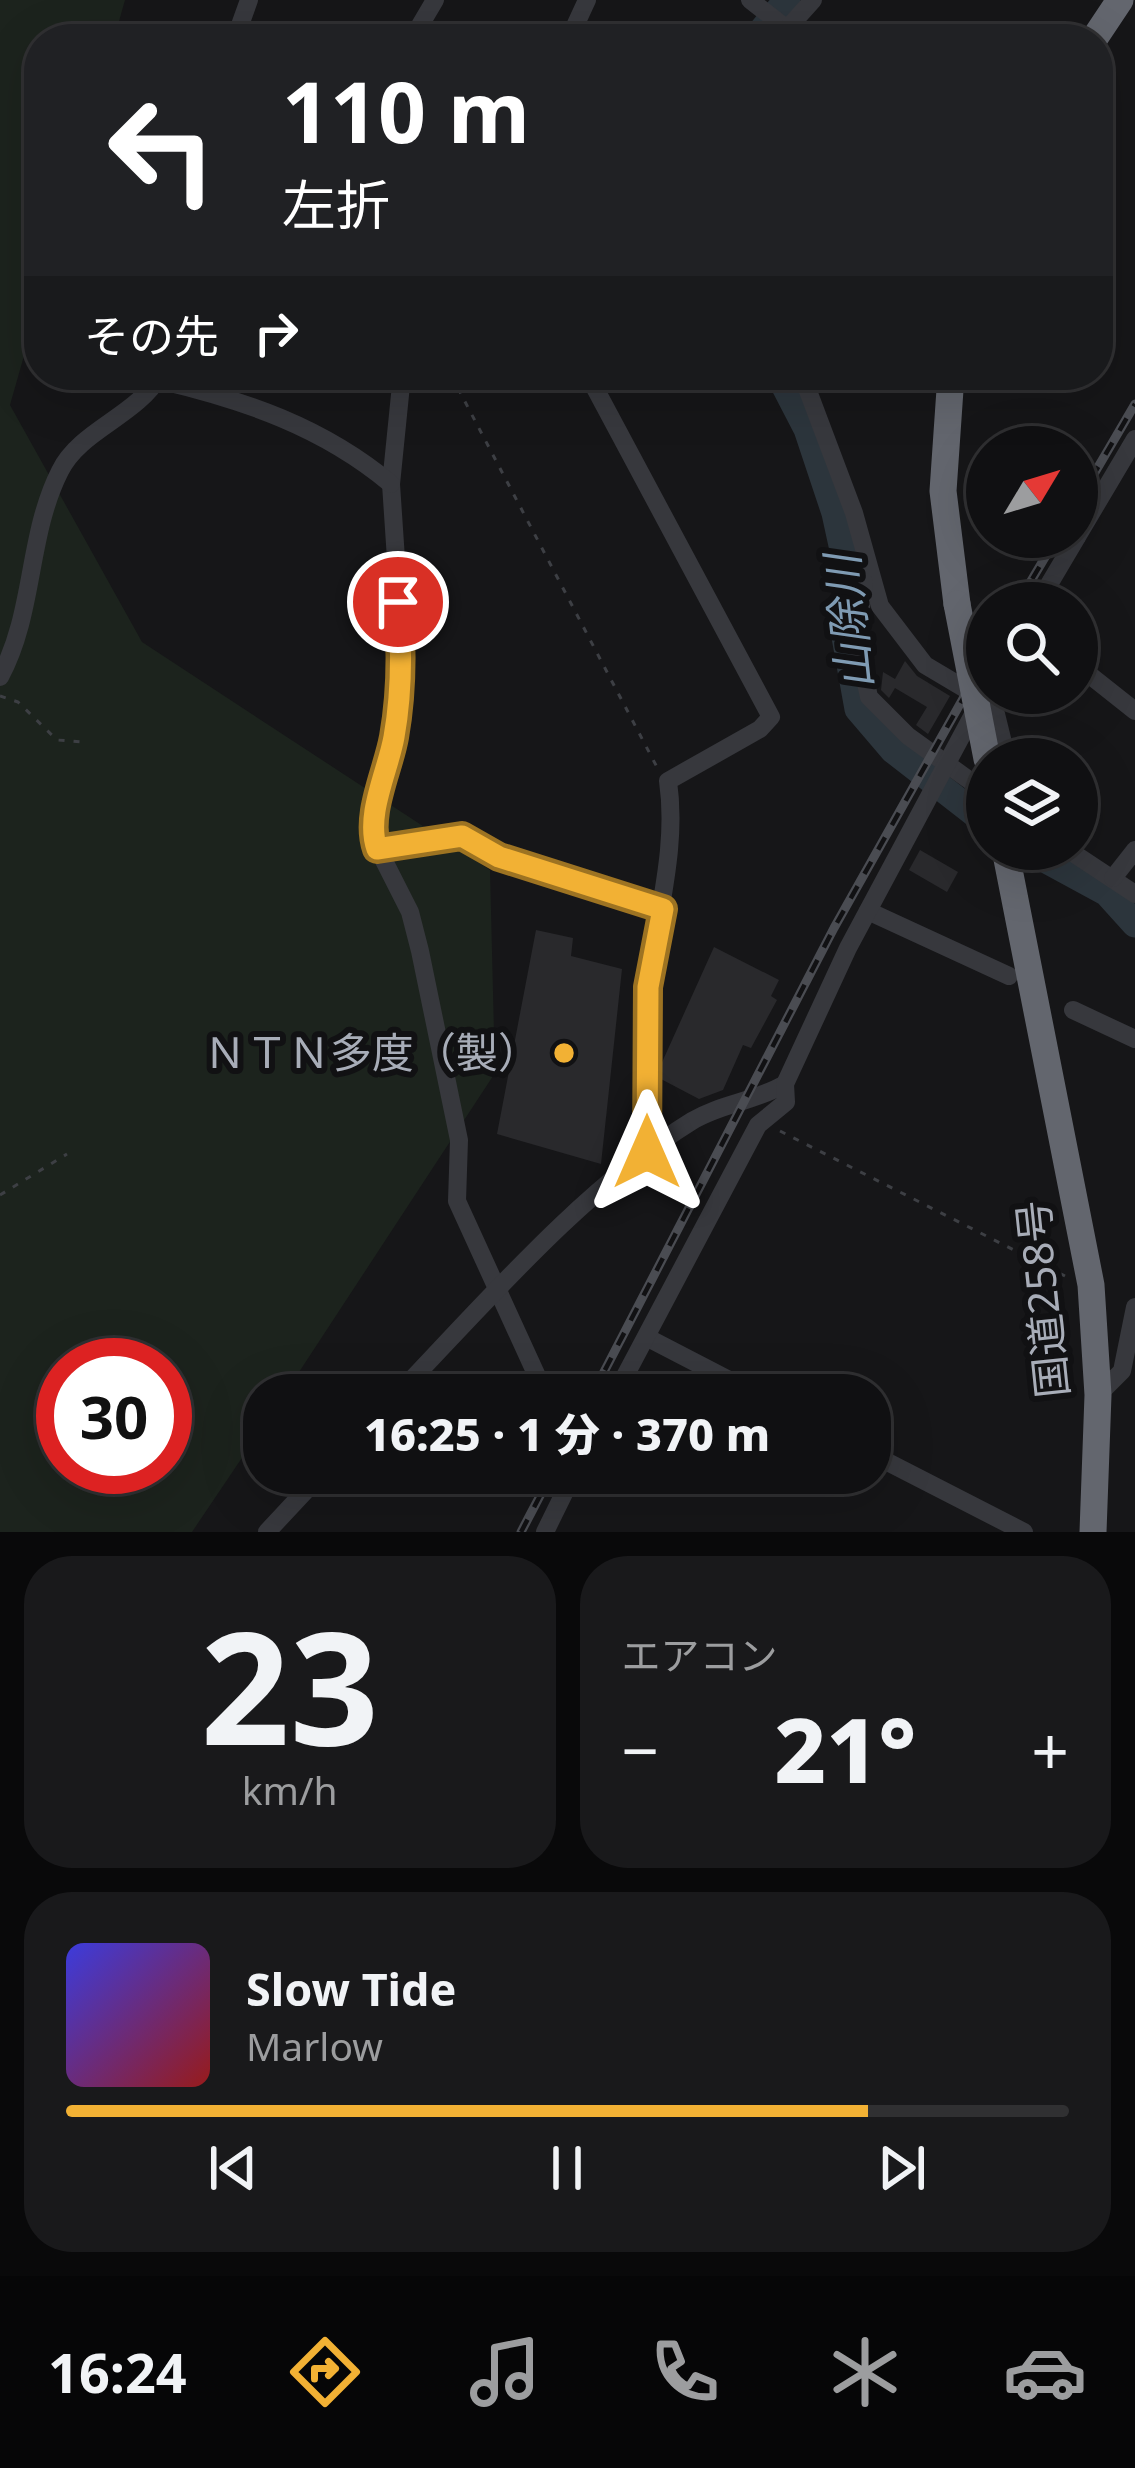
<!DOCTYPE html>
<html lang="ja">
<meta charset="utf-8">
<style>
:root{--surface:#101012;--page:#19191b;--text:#f1f3f6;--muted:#9c9d9f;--line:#303032;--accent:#f2b134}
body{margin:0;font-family:"Noto Sans","Noto Sans JP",sans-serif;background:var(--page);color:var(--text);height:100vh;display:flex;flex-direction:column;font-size:45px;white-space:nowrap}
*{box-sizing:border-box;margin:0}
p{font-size:39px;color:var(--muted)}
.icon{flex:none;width:66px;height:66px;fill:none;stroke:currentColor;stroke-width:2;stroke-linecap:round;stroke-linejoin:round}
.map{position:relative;height:1532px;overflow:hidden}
.sheet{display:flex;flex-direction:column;gap:24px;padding:24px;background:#09090a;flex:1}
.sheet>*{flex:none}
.hud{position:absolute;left:24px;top:24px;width:1089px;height:366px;border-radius:48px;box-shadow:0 12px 48px #0002,0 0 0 3px var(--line);background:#202124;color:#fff;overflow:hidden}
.needle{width:78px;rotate:52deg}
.tools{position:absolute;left:966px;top:426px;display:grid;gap:24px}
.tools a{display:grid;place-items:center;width:132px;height:132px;border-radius:50%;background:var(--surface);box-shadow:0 12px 48px #0002,0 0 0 3px var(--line);font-size:60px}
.speed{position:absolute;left:36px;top:1338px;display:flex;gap:24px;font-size:60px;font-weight:700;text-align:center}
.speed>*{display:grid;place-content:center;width:156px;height:156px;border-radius:50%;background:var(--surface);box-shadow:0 12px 48px #0002,0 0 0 3px var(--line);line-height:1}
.speed .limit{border:18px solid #d22;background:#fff;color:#111}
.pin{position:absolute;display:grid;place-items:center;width:102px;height:102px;color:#fff;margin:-51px;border:6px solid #fff;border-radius:50%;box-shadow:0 3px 12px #0007}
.me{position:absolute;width:132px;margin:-66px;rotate:0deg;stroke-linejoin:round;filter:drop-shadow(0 0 9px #0008)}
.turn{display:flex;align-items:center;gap:42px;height:252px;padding:0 60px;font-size:54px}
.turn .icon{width:156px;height:156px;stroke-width:2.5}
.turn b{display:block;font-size:84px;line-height:102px}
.then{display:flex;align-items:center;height:114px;padding:0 60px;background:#0003;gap:24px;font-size:45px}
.big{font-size:90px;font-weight:800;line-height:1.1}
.sheet .card{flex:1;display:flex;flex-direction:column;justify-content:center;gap:18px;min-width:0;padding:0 42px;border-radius:48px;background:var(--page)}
.sheet .dial{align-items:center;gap:0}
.dial b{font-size:156px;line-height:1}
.song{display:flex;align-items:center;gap:36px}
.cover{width:144px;height:144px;border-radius:18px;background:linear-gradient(135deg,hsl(240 70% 55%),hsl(0 70% 35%))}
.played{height:12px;border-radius:6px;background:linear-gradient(90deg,var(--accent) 80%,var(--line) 80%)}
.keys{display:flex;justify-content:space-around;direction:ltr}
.heat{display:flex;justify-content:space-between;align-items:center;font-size:66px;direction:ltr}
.sheet .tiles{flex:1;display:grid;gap:24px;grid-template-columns:1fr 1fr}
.card:last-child{grid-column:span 2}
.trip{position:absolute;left:243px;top:1374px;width:648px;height:120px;border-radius:48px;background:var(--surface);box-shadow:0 12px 48px #0002,0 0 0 3px var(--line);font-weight:800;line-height:120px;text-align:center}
.menu{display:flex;height:192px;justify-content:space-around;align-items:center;background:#060607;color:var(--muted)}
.menu .icon{width:84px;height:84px}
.menu .selected{color:var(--accent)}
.menu b{font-size:54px;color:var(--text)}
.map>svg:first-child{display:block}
.green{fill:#1c231d;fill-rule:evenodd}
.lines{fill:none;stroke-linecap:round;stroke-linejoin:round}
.river{stroke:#2c353c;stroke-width:27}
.building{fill:#29292c}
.path{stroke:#3d3f44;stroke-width:3;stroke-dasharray:6 9;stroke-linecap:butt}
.minor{stroke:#37383d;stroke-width:18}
.highway{stroke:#63666e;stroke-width:27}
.rail-casing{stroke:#4a4c52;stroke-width:9}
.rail{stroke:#111113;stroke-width:4.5;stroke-dasharray:14;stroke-linecap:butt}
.highway-bridge{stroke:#63666e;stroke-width:27}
.route-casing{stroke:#9d7322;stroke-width:30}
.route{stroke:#f2b134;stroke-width:21}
.poi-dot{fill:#f2b134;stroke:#111113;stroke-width:4.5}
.labels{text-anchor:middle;stroke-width:12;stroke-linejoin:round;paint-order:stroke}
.poi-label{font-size:42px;fill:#a8adb8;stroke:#111113;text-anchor:end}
.street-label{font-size:42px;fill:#a8adb8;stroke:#111113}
.water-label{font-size:45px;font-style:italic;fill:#7f9bb3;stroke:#111113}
</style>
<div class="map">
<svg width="1135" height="1532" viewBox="0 0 1135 1532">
<rect width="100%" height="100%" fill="#161618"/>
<path class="green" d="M0,0H125L114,39H39V303L10,405L142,642L490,870L495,1073L284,1395H264V1425L192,1532H0ZM63,1365H165V1467H63Z"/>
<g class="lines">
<g class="river">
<path d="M755,39L787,0"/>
<path d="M779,375L807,429L835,513L849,577L842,620L858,709L893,750L987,823"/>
<path d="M1026,849L1107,893L1135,924"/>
</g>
</g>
<g class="building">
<path d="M905,661L917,676L950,696L928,734L916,725L927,707L895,688L889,698L881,690L883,672L895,679Z"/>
<path d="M920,850L958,872L947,892L909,870Z"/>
<path d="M536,930L573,938L571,956L622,969L601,1164L497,1134Z"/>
<path d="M714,947L779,980L771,996L777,1000L751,1048L743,1045L723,1090L699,1099L659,1078V1069Z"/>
</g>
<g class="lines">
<g class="path">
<path d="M451,375L659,771"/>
<path d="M0,696L18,702L57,740L83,742"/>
<path d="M780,1131L1065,1276"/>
<path d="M0,1195L67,1154"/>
</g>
<g class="minor">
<path d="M750,0L786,28"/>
<path d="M235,39L249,0"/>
<path d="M412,39L435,0"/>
<path d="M569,39L587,0"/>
<path d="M778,39L813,0"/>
<path d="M402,375L391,484L402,649L394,735L374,841L410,912L420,951L459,1140L457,1201L542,1387"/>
<path d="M588,375L771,717L760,729L668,781C678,850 656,916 649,984C642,1039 647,1097 647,1152"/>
<path d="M802,375L854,513L880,606L925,665L994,706L1007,759"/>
<path d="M158,380C244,400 323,427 391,484"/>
<path d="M1077,537L1135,439"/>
<path d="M864,582L857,642L869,697L908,736L987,793"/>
<path d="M1038,603L1077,537"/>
<path d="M1077,665L1135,711"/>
<path d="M0,677C35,612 27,536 60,471C80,430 137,416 160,375"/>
<path d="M377,849L462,836L499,857L663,909"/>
<path d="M1067,849L1135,894"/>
<path d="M1113,878L1135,850"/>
<path d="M868,911L1009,976"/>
<path d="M1073,1010L1135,1039"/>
<path d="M648,1338L758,1395"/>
<path d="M397,1395C484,1304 585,1187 692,1121C722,1103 754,1102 785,1084"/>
<path d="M615,1395L758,1125L786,1102L785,1084L848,948L976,709"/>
<path d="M1098,1395L1122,1371L1135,1307"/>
<path d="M870,1453L1024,1532"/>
<path d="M267,1532L322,1473"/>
<path d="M545,1532L574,1473"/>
</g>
<g class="highway">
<path d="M1094,39L1120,0"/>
<path d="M951,375L943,491L957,604"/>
<path d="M1005,849L1091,1285L1098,1395L1093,1532"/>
</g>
<g class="rail-casing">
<g id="rail">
<path d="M1077,503L1135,404"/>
<path d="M1018,603L1057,537"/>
<path d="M592,1395L834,928L987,656"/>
<path d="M521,1532L552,1473"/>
</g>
</g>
<use href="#rail" class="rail"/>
<path class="highway-bridge" d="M957,604L987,759"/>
</g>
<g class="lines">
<g class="route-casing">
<path id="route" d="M398,602C402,647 402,692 394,737C388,771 365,815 377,849L462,836L499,857L663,909L648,987L647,1152"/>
</g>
<use href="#route" class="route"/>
</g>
<circle class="poi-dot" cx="564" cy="1053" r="12"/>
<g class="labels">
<g class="poi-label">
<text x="540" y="1068">ＮＴＮ多度（製）</text>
</g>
<g class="street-label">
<text transform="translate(1043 1299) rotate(-96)" y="15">国道258号</text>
</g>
<g class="water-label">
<text transform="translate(849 622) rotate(-96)" y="16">山除川</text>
</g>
</g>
</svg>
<div class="tools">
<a><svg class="needle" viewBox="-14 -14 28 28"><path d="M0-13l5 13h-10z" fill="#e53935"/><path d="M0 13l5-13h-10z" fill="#9c9d9f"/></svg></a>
<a><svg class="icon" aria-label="search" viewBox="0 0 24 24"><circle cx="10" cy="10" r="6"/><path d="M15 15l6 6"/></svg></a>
<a><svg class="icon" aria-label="layers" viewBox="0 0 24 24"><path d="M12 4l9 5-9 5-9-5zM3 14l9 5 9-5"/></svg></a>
</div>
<div class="speed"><div class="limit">30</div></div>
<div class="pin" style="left:398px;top:602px;background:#d93025"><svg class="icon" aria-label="arrive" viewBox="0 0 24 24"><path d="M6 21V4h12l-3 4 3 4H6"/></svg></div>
<svg class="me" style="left:647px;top:1152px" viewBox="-20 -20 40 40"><path d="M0-17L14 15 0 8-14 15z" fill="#f2b134" stroke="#fff" stroke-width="4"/></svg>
<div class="trip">16:25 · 1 分 · 370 m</div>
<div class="hud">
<div class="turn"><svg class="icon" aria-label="left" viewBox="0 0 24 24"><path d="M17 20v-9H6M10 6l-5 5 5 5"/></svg><div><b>110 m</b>左折</div></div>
<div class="then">その先<svg class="icon" aria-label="right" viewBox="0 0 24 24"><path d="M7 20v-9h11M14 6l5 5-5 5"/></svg></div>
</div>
</div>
<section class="sheet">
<div class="tiles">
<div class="card dial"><b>23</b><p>km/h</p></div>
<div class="card"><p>エアコン</p>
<div class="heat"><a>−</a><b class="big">21°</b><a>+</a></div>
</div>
<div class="card">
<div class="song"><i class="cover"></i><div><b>Slow Tide</b><p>Marlow</p></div></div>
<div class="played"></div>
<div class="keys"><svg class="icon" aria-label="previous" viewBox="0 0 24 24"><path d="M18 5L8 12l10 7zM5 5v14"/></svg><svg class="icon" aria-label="pause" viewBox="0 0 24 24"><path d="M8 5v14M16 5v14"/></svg><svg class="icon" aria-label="next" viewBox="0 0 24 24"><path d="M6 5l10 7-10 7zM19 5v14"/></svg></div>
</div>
</div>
</section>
<nav class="menu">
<b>16:24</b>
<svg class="icon selected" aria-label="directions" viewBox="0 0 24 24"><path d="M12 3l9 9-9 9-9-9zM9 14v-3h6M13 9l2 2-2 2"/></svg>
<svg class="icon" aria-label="music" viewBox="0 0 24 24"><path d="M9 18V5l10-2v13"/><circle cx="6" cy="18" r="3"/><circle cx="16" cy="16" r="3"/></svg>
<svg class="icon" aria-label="phone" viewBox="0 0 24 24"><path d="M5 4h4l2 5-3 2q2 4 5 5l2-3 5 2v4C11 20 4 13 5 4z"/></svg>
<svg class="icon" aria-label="climate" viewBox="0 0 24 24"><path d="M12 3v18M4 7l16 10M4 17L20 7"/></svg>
<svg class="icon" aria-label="car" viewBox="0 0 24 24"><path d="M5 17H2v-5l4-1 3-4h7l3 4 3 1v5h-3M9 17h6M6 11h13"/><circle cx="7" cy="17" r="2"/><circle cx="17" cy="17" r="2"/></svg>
</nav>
